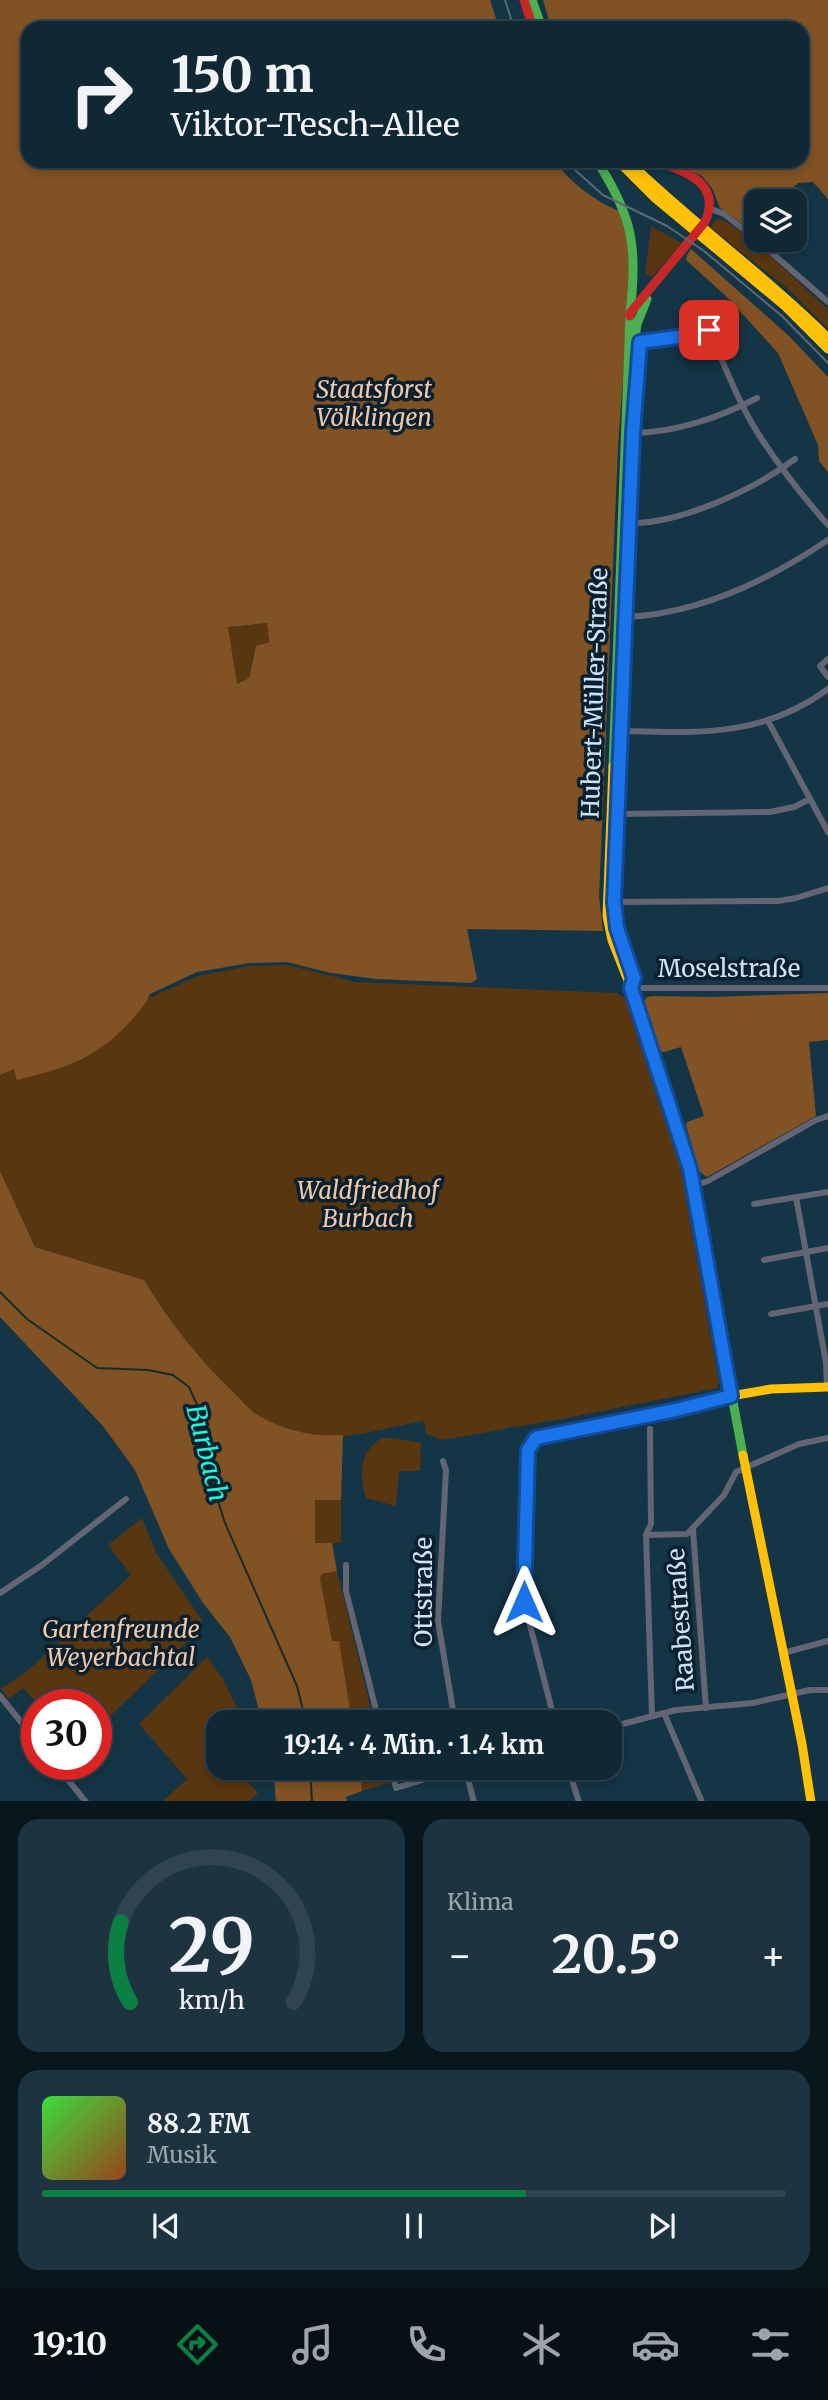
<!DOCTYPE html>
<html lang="de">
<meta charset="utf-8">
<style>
:root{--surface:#0f2834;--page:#1d3440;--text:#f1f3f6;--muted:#9ba6ac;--line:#2f444f;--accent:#0b8043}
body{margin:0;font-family:Merriweather,serif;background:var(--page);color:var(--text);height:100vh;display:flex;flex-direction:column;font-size:26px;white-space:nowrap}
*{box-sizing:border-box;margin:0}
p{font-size:23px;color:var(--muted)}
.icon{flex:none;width:38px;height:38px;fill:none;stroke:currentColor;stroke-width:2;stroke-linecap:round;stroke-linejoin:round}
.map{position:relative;height:1801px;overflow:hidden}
.side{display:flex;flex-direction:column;gap:18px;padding:18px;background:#08161d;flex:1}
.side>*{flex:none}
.hud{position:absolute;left:21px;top:21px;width:788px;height:147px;border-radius:21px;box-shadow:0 4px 10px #0003,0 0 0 2px var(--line);background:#0f2834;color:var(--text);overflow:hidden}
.tools{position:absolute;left:744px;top:189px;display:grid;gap:14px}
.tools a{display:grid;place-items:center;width:63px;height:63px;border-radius:14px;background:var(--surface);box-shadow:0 4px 10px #0003,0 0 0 2px var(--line);font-size:35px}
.speed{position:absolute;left:21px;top:1689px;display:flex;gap:14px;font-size:35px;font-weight:700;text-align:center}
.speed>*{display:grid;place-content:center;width:91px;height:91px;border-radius:50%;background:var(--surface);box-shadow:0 4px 10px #0003,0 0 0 2px var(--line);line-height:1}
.speed .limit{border:10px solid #d22;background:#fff;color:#111}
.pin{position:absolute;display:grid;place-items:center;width:60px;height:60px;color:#fff;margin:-30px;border-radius:14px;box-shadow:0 4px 10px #0006}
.me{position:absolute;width:77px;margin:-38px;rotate:0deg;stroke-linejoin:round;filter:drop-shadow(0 0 5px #0008)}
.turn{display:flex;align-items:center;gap:24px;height:147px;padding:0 35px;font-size:32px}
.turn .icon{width:91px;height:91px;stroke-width:2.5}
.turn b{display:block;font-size:49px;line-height:60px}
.big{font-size:52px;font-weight:700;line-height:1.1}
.side .card{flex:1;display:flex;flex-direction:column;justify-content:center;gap:10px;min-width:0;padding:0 24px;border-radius:21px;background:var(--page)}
.side .dial{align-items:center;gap:0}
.dial svg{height:182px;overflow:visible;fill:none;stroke:var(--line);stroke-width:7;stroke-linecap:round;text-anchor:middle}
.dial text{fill:var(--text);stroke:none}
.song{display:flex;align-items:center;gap:21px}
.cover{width:84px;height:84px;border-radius:10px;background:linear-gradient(135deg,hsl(120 70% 55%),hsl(20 70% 35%))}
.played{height:7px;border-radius:4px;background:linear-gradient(90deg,var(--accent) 65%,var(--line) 65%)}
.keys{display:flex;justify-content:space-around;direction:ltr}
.heat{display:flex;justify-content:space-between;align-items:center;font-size:38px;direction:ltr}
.side .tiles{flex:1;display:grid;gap:18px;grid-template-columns:1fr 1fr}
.card:last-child{grid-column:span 2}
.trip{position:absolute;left:206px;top:1710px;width:416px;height:70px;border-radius:21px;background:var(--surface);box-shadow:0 4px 10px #0003,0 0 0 2px var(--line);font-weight:700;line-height:70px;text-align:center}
.menu{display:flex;height:112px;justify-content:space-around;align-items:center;background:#061015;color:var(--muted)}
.menu .icon{width:49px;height:49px}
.menu .active{color:var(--accent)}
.menu b{font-size:32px;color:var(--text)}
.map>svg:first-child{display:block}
.green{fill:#583610}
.forest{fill:#805224;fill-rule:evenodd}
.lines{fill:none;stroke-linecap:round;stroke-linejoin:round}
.stream{stroke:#172b29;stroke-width:2}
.street{stroke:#646573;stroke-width:6}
.fast{stroke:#4caf50;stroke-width:9}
.slow{stroke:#ffc107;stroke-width:9}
.jam{stroke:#c62828;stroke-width:9}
.tram{stroke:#5b6976;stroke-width:2}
.route-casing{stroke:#114b97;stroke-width:18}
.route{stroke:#1a73e8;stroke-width:12}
.labels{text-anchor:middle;stroke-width:7;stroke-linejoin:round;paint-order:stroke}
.park-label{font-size:24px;font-style:italic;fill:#f2c8a8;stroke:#0b202e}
.street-label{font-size:24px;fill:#cbe5f8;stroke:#0b202e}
.water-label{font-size:26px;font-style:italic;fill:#1bfddf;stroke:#0b202e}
</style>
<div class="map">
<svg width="828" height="1802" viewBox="0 0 828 1802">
<rect width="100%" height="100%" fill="#143546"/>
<g class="green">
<path d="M721,219L747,235L828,309V329L788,289L710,227L716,220Z"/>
<path d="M651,226L682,243L652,277L645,274Z"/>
<path d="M267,623L269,642C251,646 252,662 249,678L236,684L228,627Z"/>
<path d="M287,965L356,982L617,993L625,998L679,1158L719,1383L718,1388L572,1417L442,1440L426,1434L424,1421C395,1426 346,1440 318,1436C299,1433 273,1426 257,1415C249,1409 241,1400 234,1393C200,1359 168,1321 144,1280L35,1247L0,1171V1075L140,1002L198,976L250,966Z"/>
<path d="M382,1438H395L421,1443L420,1471H399L396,1506L366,1498C359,1475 359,1451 382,1438Z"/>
<rect x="315" y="1500" width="26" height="43"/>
<path d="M142,1518L156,1553L202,1620L199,1630L96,1730V1704H38L23,1688L9,1699L1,1689L27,1671L131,1575L108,1545Z"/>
<path d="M337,1571L374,1722H352L338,1641L332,1642L320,1578L321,1574Z"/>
<path d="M207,1657L223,1679L244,1722H219V1749L211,1753L219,1763V1768H236L258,1793L249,1801H163L187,1779L139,1724Z"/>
<path d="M359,1768H385L389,1783L362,1791Z"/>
</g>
<g class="forest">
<path d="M0,0H490L499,28H28V161H555C571,184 595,201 621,212L632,254L618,447L599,897L603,931L467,929L477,979L471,983L376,979L331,973L287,962L250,963L197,972L150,994C145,1006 135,1016 127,1025C92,1061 64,1068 17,1080L14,1069L0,1075ZM267,623L269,642L256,646L249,678L237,684L228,627Z"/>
<path d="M543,0H828V199L813,182L798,183L779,201H756V215L753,219L754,224L751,230L720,208L712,188L702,176L669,161H802V28H551Z"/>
<path d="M691,249L789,336L828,377V472L819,461L818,445L778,353L727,297L686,260L687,255Z"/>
<path d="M828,993V1040L809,1042L816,1116L707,1177L699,1171L686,1125L687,1122L704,1116L681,1047L664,1052L658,1051L644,1001L647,997L653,996L712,997Z"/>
<path d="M0,1171L35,1247L144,1280C169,1322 200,1360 235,1394C243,1401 250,1411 259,1416C285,1431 314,1437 343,1435L341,1500H315V1543H332L337,1571L322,1574L320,1578L332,1641H339L352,1722H262L251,1680L230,1637L203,1603L169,1549L135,1470L103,1426L0,1317Z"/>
<path d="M273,1768H359L362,1791L346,1797L347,1801H276Z"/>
</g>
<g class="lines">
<g class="stream">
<path d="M0,1292L27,1319L97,1368L148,1370L173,1375L189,1387L203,1418L207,1467L225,1523L297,1686L306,1722"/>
<path d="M310,1768L312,1802"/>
</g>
<g class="street">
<path d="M711,209L724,214L756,239"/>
<path d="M757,240L828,302"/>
<path d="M633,433C674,433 721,417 757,398"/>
<path d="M630,523C681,524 755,489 795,459"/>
<path d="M828,525C804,498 781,469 761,438C739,405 725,366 709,330L693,335L640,342L633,433L614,902L617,928L634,978L631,988H828"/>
<path d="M625,617C698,614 769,580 828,540"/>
<path d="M828,659L820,666L828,677"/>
<path d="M768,721L828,832"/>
<path d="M622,731C698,733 764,737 828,689"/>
<path d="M618,814L770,812L794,807L810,799"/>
<path d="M614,902L778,901L796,898L828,888"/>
<path d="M693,1186L708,1181L816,1120L828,1116"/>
<path d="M796,1197L826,1363L827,1387"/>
<path d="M754,1204L828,1192"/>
<path d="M764,1260L828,1248"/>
<path d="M771,1314L828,1304"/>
<path d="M443,1461L446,1470L438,1621L455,1722"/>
<path d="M693,1530L706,1708"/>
<path d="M646,1535L651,1524L650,1429"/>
<path d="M346,1565V1591L379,1722"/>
<path d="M0,1593L42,1565L126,1499"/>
<path d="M783,1653L828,1641"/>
<path d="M0,1696L37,1742"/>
<path d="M664,1713L702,1802"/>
<path d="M652,1716L646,1535L687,1534L724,1495L736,1472L799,1444L828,1438"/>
<path d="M555,1722L524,1602L528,1450L536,1438L676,1410L731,1396"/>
<path d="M611,1727L676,1710L753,1703L810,1690H828"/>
<path d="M55,1764L86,1802"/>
<path d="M391,1768L396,1788L462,1768"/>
<path d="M465,1768L474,1802"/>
<path d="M568,1768L579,1802"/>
</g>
<g class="fast">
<path d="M532,0L542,28"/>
<path d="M597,161C633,217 638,248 630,313"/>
<path d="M633,352L637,324L647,299"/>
<path d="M613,766L630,316"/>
<path d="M658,1071L689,1169L743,1455"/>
</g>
<g class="slow">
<path d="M618,161L655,198L785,306L828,349"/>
<path d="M628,161C692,223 765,275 828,338"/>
<path d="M613,766L607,916L612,940L631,988L658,1071"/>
<path d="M731,1396L771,1389L828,1387"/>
<path d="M743,1455L802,1744L811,1802"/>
</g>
<g class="jam">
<path d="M524,0L533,28"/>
<path d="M630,316V313L705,222C722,183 687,173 657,161"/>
</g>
<g class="tram">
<path d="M505,0L514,28"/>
<path d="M565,161L603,195L667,226L704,251L782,316L828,363"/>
</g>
</g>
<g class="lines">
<g class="route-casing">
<path id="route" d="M524,1602L528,1450L536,1438L676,1410L731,1396L690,1169L631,988L634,978L617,928L614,902L633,433L640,342L693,335L709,330"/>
</g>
<use href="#route" class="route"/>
</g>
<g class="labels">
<g class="park-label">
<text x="374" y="398">Staatsforst<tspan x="374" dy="28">Völklingen</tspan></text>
<text x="368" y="1199">Waldfriedhof<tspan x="368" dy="28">Burbach</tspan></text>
<text x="121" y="1638">Gartenfreunde<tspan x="121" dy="28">Weyerbachtal</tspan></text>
</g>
<g class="street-label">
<text transform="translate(595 693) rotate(-88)" y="8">Hubert-Müller-Straße</text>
<text x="729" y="977">Moselstraße</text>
<text transform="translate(424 1592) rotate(-90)" y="8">Ottstraße</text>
<text transform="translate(681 1620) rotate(-94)" y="8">Raabestraße</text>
</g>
<g class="water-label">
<text transform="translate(207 1453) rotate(76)" y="9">Burbach</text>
</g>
</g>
</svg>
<div class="tools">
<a><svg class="icon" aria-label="layers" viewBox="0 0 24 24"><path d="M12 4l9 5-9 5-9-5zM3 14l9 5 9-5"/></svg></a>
</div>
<div class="speed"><div class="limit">30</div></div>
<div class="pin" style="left:709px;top:330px;background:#d93025"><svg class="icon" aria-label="arrive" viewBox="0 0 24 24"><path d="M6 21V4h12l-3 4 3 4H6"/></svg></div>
<svg class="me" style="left:524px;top:1602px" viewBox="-20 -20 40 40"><path d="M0-17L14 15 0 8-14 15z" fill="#1a73e8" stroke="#fff" stroke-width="4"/></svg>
<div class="trip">19:14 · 4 Min. · 1.4 km</div>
<div class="hud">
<div class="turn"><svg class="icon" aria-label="right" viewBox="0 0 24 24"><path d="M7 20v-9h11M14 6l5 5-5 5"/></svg><div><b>150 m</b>Viktor-Tesch-Allee</div></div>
</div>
</div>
<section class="side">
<div class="tiles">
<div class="card dial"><svg viewBox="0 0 100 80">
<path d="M14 69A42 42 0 1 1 86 69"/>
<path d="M14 69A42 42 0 0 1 10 34" stroke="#0b8043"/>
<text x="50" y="56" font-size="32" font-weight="700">29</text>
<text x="50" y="72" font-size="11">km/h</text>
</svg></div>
<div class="card"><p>Klima</p>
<div class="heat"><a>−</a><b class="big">20.5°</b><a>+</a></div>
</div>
<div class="card">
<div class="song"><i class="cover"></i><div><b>88.2 FM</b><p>Musik</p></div></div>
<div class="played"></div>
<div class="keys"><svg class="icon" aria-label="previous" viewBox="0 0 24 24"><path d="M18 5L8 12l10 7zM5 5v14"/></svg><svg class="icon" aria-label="pause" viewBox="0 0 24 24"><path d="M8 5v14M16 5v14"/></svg><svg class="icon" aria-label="next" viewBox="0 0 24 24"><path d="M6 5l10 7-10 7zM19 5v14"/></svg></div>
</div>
</div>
</section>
<nav class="menu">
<b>19:10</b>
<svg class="icon active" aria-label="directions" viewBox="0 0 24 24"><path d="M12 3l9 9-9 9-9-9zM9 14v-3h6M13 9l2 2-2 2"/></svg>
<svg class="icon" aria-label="music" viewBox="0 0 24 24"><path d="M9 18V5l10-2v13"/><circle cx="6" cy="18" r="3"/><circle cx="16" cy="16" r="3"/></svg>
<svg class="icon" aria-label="phone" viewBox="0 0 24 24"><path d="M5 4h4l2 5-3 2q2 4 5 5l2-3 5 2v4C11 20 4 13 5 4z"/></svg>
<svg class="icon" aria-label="climate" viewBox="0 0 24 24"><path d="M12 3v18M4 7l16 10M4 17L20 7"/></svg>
<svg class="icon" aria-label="car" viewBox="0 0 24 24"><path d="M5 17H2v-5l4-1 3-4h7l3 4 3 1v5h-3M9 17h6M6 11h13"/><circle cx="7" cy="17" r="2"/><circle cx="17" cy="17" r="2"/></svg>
<svg class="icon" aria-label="filters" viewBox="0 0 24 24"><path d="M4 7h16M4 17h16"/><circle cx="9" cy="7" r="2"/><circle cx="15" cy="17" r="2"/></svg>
</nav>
